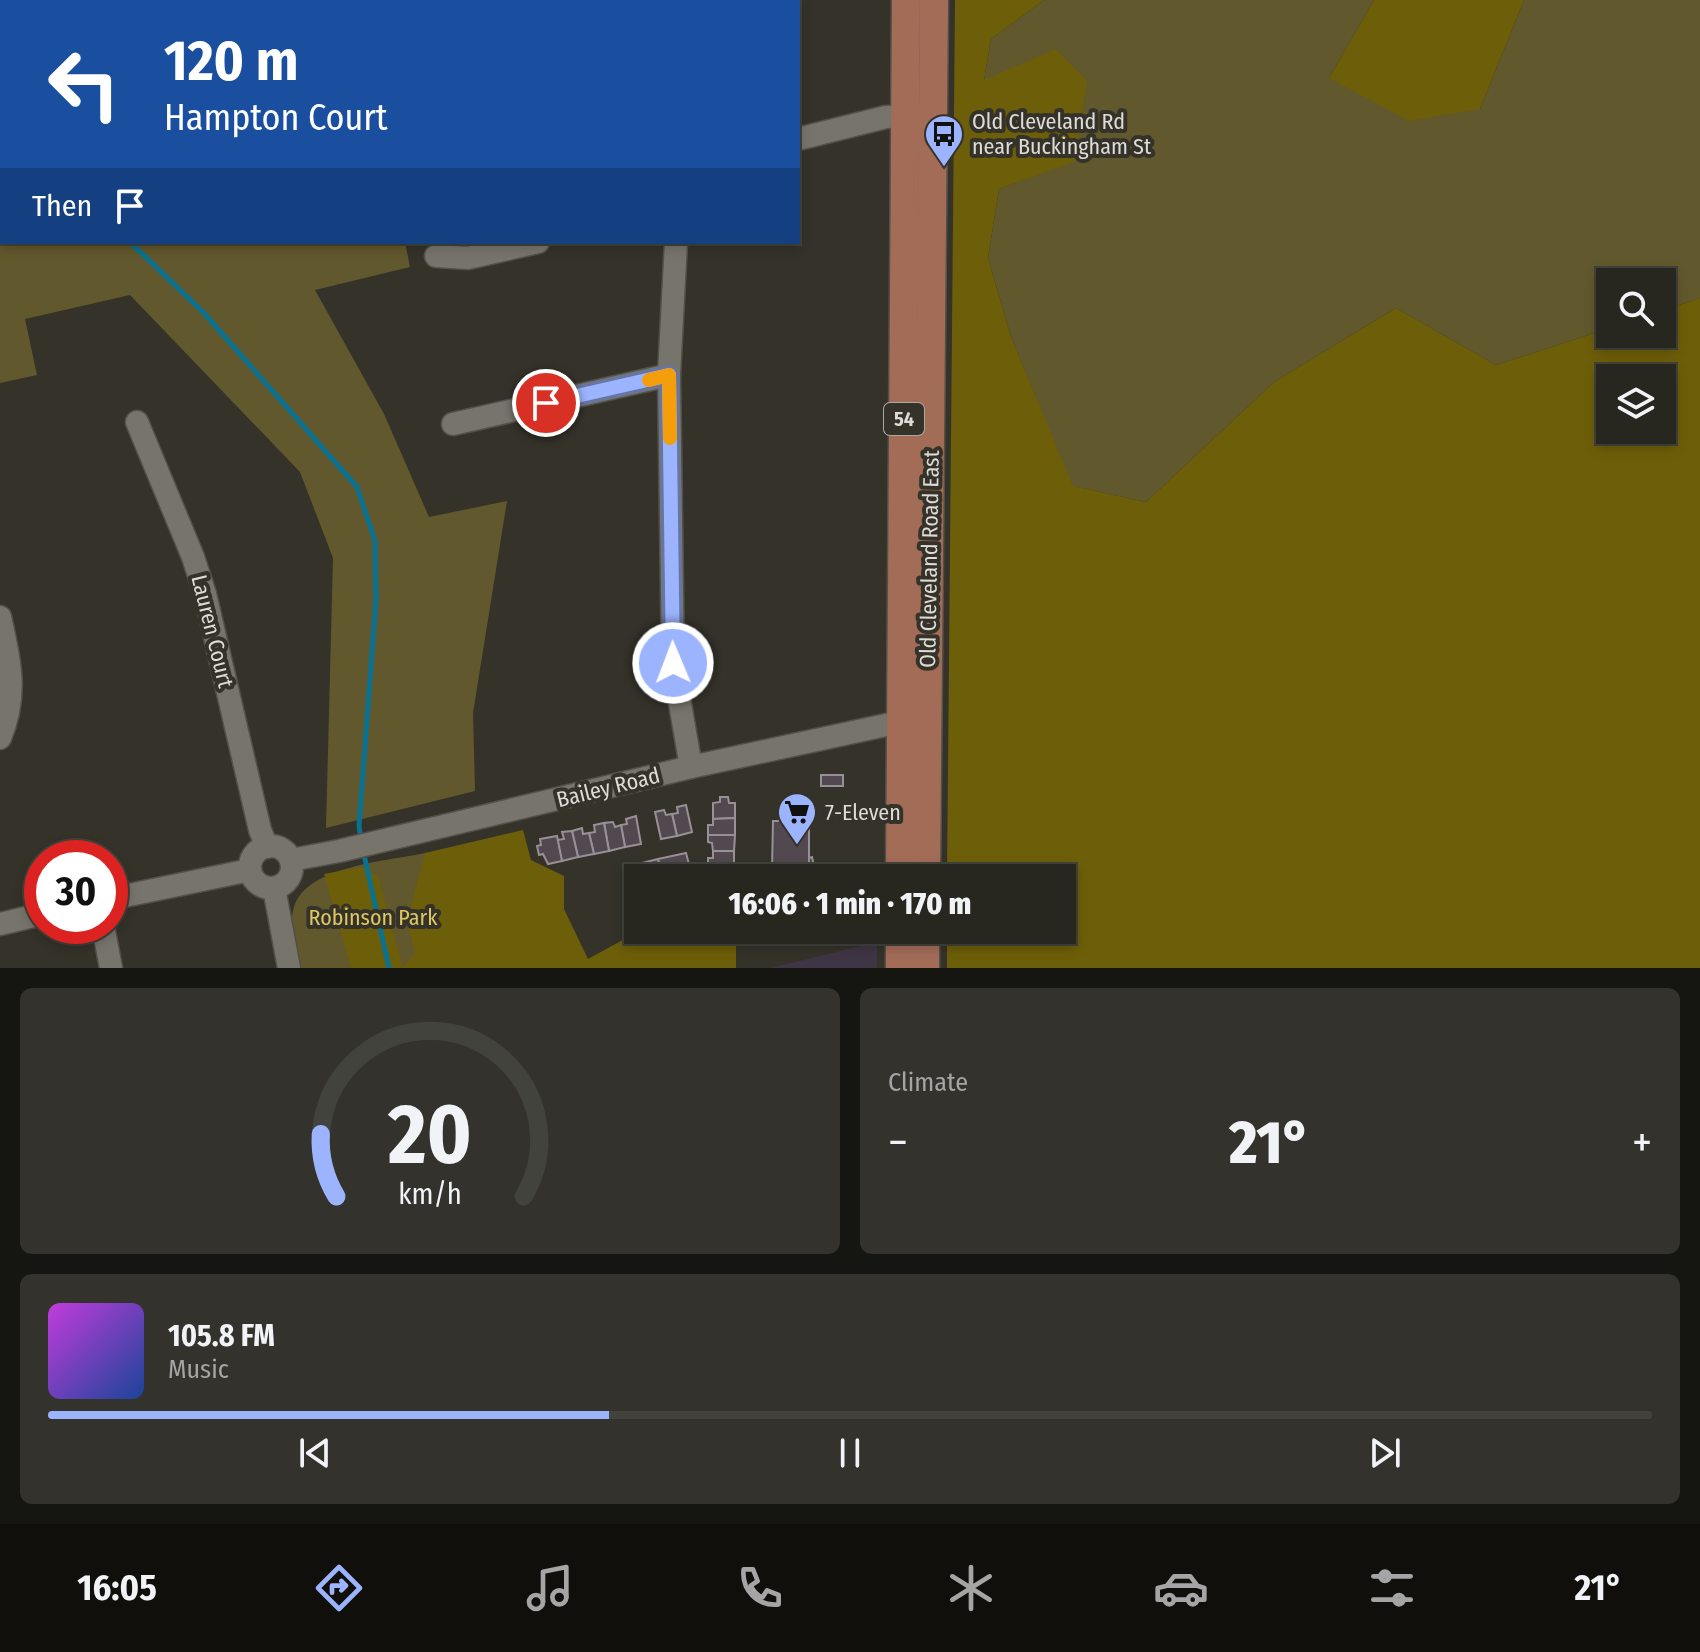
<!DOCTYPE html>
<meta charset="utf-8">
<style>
:root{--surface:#27261f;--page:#33322c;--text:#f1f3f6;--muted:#a4a5a4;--line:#43433d;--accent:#9cb4fd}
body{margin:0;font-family:"Fira Sans Condensed",sans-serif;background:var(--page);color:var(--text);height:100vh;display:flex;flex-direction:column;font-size:30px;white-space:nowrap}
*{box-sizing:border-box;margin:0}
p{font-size:26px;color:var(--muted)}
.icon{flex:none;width:44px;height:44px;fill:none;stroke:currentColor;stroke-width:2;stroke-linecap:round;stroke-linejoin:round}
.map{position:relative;height:968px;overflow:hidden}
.panel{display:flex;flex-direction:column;gap:20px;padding:20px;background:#151511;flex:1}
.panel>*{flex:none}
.guide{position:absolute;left:0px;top:0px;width:800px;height:244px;box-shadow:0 4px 12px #0003,0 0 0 2px var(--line);background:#1a4fa0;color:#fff;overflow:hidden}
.buttons{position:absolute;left:1596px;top:268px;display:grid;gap:16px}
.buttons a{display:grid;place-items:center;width:80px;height:80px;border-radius:0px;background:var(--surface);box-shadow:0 4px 12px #0003,0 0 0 2px var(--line);font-size:40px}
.speed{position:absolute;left:24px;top:840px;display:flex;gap:16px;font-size:40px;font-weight:700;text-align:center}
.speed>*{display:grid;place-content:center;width:104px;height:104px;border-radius:50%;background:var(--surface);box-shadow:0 4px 12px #0003,0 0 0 2px var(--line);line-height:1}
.speed .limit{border:12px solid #d22;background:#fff;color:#111}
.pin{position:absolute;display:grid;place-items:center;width:68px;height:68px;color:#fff;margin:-34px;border:4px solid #fff;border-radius:50%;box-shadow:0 2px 8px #0007}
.me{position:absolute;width:88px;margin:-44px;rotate:359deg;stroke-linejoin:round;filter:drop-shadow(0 0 6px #0008)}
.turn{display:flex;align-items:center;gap:28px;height:168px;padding:0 32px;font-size:36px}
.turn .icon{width:104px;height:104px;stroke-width:2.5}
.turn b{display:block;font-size:56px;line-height:68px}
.then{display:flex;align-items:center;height:76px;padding:0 32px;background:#0003;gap:16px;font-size:30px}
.big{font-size:60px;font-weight:800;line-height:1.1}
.panel .widget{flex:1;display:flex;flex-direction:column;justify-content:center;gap:12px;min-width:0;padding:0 28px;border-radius:12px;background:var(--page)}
.panel .dial{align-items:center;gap:0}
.dial svg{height:208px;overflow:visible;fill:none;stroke:var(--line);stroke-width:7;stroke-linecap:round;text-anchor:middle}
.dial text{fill:var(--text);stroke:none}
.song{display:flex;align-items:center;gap:24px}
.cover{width:96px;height:96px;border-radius:12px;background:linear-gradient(135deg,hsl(290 70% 55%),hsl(220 70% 35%))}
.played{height:8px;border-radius:4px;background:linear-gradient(90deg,var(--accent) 35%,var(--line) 35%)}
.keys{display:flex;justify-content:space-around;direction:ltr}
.heat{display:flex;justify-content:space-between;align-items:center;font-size:44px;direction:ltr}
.panel .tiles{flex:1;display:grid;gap:20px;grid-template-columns:1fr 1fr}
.widget:last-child{grid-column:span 2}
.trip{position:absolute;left:624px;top:864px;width:452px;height:80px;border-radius:0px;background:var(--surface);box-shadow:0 4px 12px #0003,0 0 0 2px var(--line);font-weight:800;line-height:80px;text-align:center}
.menu{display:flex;height:128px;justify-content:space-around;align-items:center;background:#100f0c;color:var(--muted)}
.menu .icon{width:56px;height:56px}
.menu .active{color:var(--accent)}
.menu b{font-size:36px;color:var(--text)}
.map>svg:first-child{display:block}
.industrial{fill:#403544}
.green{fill:#62582d}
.forest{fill:#6d5e09;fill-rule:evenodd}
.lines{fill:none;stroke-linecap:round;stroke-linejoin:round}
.stream{stroke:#0a7191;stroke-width:5}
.building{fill:#51494f;stroke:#999097;stroke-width:2}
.minor-casing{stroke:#525049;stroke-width:25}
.major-casing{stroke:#525049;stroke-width:31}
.minor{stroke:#77756b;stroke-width:22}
.major{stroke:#a26c57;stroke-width:28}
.route-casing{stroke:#6575a4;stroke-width:20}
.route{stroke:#9cb4fd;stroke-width:14}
.slow{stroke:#f59e0b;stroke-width:14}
.labels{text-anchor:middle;stroke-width:8;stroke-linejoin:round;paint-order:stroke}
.shield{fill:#343229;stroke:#aba9a3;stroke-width:2}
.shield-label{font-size:20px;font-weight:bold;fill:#dedcd7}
.poi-label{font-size:22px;fill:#dedcd7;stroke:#343229;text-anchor:start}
.street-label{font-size:22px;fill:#dedcd7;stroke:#343229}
.park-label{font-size:22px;fill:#dec861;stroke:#343229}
</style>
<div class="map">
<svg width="1700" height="968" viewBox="0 0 1700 968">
<rect width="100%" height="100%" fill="#343229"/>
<path class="industrial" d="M877,942V968H770Z"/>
<g class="green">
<path d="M1044,0H1374L1329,78L1480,109L1524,0H1700V298L1662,311V282H1610V328L1496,365L1396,308L1274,382L1146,502L1072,486L1011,337L988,258L999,189L1074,161L984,80L991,39Z"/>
<path d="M0,30L2,242H405L410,267L315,290L384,414L429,517L507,501L473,713L475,791L326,828L333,558L300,472L130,295L25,319L37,375L0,383Z"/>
<path d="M425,853L424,968H299C296,949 288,926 294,907C306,866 388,861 425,853Z"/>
</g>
<g class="forest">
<path d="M955,0H1044L991,39L984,80L1056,49L1087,81L1074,162L999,189L988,258L1011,337L1073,486L1146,502L1274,382L1396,308L1496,365L1610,328V334H1662V311L1700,298V968H947V930H1062V878H947ZM1662,378V430H1610V378Z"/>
<path d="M1374,0H1524L1480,109L1409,121L1329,78Z"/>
<path d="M523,830L531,860L564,876V909L588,959L641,930H653L701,945L736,939V968H351L324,874L361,867L378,876L403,967L415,953L407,921L425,853Z"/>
</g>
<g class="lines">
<g class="stream">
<path d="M0,117L2,118"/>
<path d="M130,242L203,312L357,487L375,541L376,599L359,826L361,840"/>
<path d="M363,850L389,968"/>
</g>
</g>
<g class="building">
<rect x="821" y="775" width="22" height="11"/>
<path d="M720,797H728L729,803H735V818L713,819V803L720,802Z"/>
<path d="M686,805L692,832L677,836L672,814L678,813L677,807Z"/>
<path d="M664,810L666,815L672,814L677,836L661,839L655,812Z"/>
<path d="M636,816L641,844L625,847L621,825L627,824L626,819Z"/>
<path d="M735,818V835H708V825H713V819Z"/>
<path d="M773,821H791L792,828H809V867L772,869Z"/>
<path d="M613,822L615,827L621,825L625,847L609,851L604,823Z"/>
<path d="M604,823L609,851L594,854L589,833L595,832L594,825Z"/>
<path d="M582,828L583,834L589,833L594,854L578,857L572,831Z"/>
<path d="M572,831L578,857L562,861L557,840L564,839L562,832Z"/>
<path d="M708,835H735L734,851H713L712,843L708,842Z"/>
<path d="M557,836L562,861L548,864L543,854L539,855L537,846L541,845L540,839Z"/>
<path d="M713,851H734V866L708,867V858H713Z"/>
<path d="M686,853L690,868L661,874L658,859Z"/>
<path d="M812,857L817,878H798L795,868L809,867V858Z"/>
<path d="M658,859L662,878H645L642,863Z"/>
<path d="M634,863H642L645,878H638V883L632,876L628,877L623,866Z"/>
<path d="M734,866V878H712V874H708V867Z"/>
<path d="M690,868L691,878H662L661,874Z"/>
</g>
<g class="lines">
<g class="minor-casing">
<g id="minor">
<path d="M686,0V2"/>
<path d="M798,139L886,117L918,116"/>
<path d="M676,242L669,375L673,663L691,767"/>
<path d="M436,256L468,258L538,242"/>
<path d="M137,422L193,557L205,594L260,830L267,847"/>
<path d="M453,424L669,375"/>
<path d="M0,617C10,661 18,695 0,738"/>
<circle cx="271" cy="867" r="21"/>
<path d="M291,860L339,851L691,767L914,719"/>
<path d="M274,888L289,968"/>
<path d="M110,899L250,870"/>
<path d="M0,924L42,914"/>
<path d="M103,926L111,968"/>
</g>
</g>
<g class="major-casing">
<g id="major">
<path d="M900,878L906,0"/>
<path d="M926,878L934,0"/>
<path d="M900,968V930"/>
<path d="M925,968V930"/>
</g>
</g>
<use href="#minor" class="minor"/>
<use href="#major" class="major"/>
</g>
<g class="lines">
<g class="route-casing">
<path id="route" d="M546,403L669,375L673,663"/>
</g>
<use href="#route" class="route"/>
<path class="slow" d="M649,380L669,375L670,438"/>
</g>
<defs>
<g id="bus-pin" transform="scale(2)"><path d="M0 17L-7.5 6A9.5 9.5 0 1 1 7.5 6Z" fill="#9cb4fd" stroke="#343229"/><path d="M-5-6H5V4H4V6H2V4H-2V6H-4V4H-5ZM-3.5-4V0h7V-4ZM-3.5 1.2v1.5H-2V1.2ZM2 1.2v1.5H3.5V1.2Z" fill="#111"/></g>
<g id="supermarket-pin" transform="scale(2)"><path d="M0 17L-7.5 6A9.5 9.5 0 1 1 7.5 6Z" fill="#9cb4fd" stroke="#343229"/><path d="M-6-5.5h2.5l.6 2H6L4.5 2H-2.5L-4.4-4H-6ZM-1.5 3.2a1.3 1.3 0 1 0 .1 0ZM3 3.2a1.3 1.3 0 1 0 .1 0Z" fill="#111"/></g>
</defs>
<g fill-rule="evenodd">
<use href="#bus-pin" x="944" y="134"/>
<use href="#supermarket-pin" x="797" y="812"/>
</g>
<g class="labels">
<rect class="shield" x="884" y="403" width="40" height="32" rx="6"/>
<g class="shield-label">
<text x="904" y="426">54</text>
</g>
<g class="poi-label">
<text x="972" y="129">Old Cleveland Rd<tspan x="972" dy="25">near Buckingham St</tspan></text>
<text x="825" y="820">7-Eleven</text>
</g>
<g class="street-label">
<text transform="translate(929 559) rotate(-89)" y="8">Old Cleveland Road East</text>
<text transform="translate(213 631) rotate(76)" y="8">Lauren Court</text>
<text transform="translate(608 787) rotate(-14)" y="8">Bailey Road</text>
</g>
<g class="park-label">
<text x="373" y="925">Robinson Park</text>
</g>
</g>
</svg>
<div class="buttons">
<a><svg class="icon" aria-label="search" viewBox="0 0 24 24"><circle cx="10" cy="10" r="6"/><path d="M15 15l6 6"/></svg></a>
<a><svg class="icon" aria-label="layers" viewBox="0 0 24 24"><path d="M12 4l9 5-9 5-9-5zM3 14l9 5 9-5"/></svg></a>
</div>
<div class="speed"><div class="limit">30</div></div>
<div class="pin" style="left:546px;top:403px;background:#d93025"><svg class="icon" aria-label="arrive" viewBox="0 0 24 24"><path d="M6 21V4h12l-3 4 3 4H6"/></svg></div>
<svg class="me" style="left:673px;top:663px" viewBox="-20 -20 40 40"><circle r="17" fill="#9cb4fd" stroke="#fff" stroke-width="3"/><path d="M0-11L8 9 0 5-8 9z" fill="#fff"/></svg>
<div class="trip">16:06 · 1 min · 170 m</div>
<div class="guide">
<div class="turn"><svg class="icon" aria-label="left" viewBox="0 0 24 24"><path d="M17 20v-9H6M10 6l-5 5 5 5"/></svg><div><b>120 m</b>Hampton Court</div></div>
<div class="then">Then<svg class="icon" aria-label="arrive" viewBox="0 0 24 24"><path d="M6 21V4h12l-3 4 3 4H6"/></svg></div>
</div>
</div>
<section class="panel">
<div class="tiles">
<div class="widget dial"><svg viewBox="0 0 100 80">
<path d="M14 69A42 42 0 1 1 86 69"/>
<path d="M14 69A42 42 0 0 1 8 45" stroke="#9cb4fd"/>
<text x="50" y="56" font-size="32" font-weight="700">20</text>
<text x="50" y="72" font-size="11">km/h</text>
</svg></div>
<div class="widget"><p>Climate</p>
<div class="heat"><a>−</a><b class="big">21°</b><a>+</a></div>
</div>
<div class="widget">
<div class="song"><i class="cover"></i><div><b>105.8 FM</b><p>Music</p></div></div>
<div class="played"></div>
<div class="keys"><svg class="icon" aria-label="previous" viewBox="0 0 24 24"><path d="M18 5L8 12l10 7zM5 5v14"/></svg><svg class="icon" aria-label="pause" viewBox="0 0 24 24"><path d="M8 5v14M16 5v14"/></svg><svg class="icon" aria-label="next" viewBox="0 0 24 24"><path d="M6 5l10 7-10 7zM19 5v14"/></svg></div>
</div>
</div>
</section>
<nav class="menu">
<b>16:05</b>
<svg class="icon active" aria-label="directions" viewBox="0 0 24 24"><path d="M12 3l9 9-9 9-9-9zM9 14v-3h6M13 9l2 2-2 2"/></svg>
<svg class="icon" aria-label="music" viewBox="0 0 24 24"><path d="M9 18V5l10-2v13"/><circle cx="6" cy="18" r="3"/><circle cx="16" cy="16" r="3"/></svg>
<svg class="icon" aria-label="phone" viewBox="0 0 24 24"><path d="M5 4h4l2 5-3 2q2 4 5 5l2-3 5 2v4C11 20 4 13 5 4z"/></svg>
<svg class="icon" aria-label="climate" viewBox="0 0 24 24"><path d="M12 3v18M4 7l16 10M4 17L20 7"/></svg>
<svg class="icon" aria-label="car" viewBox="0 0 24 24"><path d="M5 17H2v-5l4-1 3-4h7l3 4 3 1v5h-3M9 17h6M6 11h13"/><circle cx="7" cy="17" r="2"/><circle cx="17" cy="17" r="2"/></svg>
<svg class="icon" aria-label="filters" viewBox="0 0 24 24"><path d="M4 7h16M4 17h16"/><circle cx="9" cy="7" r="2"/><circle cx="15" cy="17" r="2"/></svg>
<b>21°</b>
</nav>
